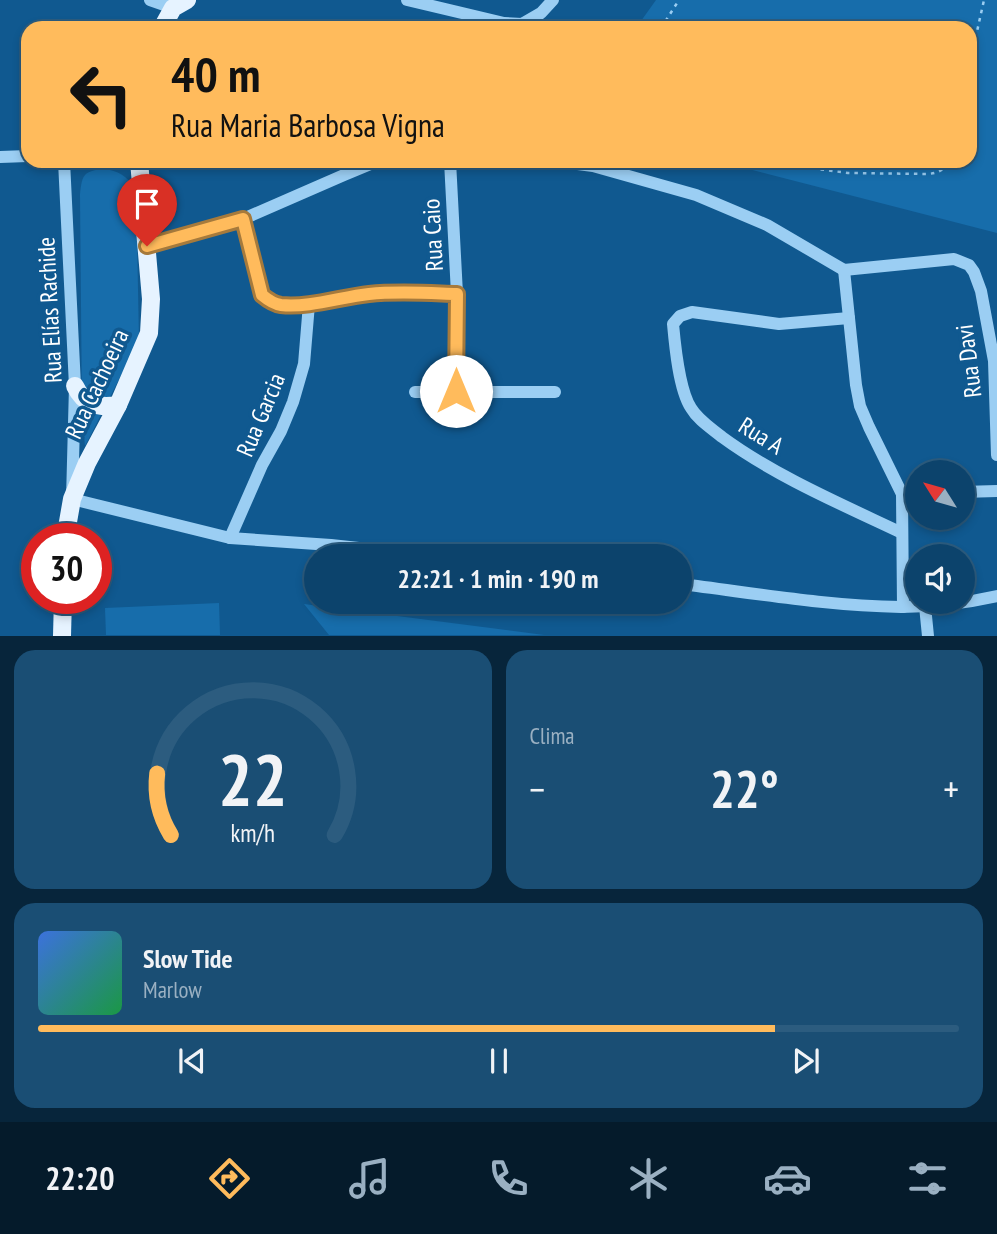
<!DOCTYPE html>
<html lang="pt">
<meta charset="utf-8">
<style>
:root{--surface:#0c436c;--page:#1a4e74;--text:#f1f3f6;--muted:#9ab0c2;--line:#2c5c7f;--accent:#ffbb5c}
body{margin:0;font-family:"PT Sans Narrow",sans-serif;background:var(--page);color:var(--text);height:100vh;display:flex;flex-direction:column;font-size:26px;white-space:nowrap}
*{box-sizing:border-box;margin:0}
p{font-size:23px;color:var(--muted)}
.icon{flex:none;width:38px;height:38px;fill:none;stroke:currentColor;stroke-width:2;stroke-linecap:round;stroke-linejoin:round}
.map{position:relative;height:636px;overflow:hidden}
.details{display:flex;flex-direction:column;gap:14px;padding:14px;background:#07253b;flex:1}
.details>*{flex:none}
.guide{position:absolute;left:21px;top:21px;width:956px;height:147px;border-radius:21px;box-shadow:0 4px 10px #0003,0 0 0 2px var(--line);background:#ffbb5c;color:#111;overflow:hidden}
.needle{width:46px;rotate:307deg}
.fabs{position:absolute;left:905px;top:460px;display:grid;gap:14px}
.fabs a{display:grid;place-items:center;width:70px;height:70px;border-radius:50%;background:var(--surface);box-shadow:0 4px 10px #0003,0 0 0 2px var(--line);font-size:35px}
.speed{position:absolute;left:21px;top:523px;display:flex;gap:14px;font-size:35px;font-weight:700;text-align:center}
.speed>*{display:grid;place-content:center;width:91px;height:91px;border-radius:50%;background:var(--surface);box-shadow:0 4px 10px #0003,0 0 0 2px var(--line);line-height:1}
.speed .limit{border:10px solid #d22;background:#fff;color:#111}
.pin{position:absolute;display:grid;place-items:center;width:60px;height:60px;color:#fff;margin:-72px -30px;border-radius:50% 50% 50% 0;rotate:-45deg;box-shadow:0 0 7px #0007}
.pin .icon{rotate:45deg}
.me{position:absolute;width:77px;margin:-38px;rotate:0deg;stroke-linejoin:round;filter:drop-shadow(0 0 5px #0008)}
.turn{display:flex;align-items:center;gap:24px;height:147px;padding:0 35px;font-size:32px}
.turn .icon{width:91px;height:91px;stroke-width:2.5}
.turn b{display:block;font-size:49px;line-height:60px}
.big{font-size:52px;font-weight:800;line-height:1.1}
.details .card{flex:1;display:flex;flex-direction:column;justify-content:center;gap:10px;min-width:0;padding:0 24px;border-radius:21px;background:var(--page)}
.details .dial{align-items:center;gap:0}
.dial svg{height:182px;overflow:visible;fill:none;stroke:var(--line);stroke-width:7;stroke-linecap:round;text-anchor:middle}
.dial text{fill:var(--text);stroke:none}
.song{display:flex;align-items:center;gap:21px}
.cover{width:84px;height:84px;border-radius:10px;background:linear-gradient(135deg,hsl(220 70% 55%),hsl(140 70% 35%))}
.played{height:7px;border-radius:4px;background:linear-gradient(90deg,var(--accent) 80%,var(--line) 80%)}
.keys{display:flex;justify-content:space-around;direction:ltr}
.heat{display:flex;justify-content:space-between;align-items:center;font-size:38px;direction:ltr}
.details .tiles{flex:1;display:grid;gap:14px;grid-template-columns:1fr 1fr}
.card:last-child{grid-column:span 2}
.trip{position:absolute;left:304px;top:544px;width:388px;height:70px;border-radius:35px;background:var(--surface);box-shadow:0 4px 10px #0003,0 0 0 2px var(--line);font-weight:800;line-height:70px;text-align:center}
.tab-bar{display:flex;height:112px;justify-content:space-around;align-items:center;background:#051b2b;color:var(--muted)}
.tab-bar .icon{width:49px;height:49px}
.tab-bar .on{color:var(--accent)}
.tab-bar b{font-size:32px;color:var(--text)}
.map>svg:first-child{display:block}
.green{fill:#176dab}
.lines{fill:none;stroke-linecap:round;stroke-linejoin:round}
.path{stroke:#9bcef3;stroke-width:2.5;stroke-dasharray:3.5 5;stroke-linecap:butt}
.minor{stroke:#9bcef3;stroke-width:12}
.major{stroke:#e6f3ff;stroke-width:18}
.route-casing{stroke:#a67a3c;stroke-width:18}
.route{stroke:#ffbb5c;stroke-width:12}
.labels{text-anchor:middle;stroke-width:7;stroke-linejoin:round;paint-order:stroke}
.street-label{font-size:24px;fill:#fff;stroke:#105990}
</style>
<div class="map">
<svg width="997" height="636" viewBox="0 0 997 636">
<rect width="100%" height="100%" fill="#105990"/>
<g class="green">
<path d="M656,0H997V233L717,161H970V28H636Z"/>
<path d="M104,169C120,171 125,176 136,188L139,340L85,446L82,413L80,194C82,174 84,171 104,169Z"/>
<path d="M219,603L220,635H106L105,608Z"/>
<path d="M304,604L544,635H329Z"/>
</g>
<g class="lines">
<g class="path">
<path d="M661,28L679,0"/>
<path d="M970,63L984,0"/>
<path d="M779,161L810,168L848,173L928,174C937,173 945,171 947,161"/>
</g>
<g class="minor">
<path d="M150,0L173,8"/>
<path d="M407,0L504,23L522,24L541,13L553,0"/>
<path d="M0,157L28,156"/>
<path d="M64,161L75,386L72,499L230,538L331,545L432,556"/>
<path d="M450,161L457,294L456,391"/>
<path d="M555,161L593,166L696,195L767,225L844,270"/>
<path d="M243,219L262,295C268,300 274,304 281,305C307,308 342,297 369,294C398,291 427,293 457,294"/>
<path d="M147,246L243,219L344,175L373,163L386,161"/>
<path d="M844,270L856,385L860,406L869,427L902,494L903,607"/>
<path d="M844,270L954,259L969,265L974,272L981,291L994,361L997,455"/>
<path d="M849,318L779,324L692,312L680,316L673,324C675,346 679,390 691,408C698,420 711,428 722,437C775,476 843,505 902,533"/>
<path d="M415,392H555"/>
<path d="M962,492L997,491"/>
<path d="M230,538L262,465L281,431L293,402L304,364L309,304"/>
<path d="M681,584C754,593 827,606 901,607C933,607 966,603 997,596"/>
<path d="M925,606L928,636"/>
</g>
<g class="major">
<path d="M162,28L173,8L187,0"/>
<path d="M75,386C84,405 98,408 118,405"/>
<path d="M65,539L72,499L87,463L118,405L149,333L151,299L139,161"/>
<path d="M62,636L63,598"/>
</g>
</g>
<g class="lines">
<g class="route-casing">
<path id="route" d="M147,246L243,219L262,295C268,300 274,304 281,305C309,308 341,297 369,294C398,291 427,293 457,294L456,391"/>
</g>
<use href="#route" class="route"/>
</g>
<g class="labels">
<g class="street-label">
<text transform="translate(433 235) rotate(-93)" y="8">Rua Caio</text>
<text transform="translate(50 310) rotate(-93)" y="8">Rua Elías Rachide</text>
<text transform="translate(969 361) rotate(-97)" y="8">Rua Davi</text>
<text transform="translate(97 384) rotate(-65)" y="8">Rua Cachoeira</text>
<text transform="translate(261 415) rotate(-67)" y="8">Rua Garcia</text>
<text transform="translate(761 436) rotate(32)" y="8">Rua A</text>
</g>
</g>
</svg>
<div class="fabs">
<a><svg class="needle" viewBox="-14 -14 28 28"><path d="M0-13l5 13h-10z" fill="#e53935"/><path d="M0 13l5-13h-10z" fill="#9ab0c2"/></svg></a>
<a><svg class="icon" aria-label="sound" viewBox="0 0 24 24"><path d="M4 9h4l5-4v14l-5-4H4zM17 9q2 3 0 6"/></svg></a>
</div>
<div class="speed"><div class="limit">30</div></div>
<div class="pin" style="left:147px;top:246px;background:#d93025"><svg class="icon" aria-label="arrive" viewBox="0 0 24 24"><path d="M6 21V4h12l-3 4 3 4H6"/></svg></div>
<svg class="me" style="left:456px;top:391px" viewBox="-20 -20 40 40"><circle r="19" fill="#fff"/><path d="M0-13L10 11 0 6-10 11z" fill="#ffbb5c"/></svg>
<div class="trip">22:21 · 1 min · 190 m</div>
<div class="guide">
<div class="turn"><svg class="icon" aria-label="left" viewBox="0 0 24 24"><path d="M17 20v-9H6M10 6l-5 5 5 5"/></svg><div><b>40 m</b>Rua Maria Barbosa Vigna</div></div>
</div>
</div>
<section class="details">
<div class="tiles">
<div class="card dial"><svg viewBox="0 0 100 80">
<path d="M14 69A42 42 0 1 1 86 69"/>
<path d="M14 69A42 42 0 0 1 8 42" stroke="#ffbb5c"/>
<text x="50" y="56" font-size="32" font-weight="700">22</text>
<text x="50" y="72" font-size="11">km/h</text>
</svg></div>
<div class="card"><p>Clima</p>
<div class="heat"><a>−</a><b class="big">22°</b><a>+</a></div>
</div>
<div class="card">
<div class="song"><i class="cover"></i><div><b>Slow Tide</b><p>Marlow</p></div></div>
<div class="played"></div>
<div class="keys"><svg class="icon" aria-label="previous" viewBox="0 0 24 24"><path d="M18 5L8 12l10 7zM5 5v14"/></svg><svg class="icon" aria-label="pause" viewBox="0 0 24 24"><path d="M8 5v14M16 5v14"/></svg><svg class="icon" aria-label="next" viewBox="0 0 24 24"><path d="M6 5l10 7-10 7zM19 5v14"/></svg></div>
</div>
</div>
</section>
<nav class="tab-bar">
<b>22:20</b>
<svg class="icon on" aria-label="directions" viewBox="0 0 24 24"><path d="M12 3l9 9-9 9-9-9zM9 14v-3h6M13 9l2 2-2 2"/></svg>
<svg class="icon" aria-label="music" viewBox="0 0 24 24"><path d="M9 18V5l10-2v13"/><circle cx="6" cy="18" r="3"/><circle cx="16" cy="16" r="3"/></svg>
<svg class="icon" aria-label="phone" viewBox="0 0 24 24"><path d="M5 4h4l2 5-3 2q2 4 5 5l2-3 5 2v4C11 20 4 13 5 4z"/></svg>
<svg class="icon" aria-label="climate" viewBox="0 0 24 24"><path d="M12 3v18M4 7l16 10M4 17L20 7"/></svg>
<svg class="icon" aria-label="car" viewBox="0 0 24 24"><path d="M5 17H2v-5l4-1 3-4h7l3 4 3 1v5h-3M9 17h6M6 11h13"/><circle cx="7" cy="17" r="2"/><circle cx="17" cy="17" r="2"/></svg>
<svg class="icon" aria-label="filters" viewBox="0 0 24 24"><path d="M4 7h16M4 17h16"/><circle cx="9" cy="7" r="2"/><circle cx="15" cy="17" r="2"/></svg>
</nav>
